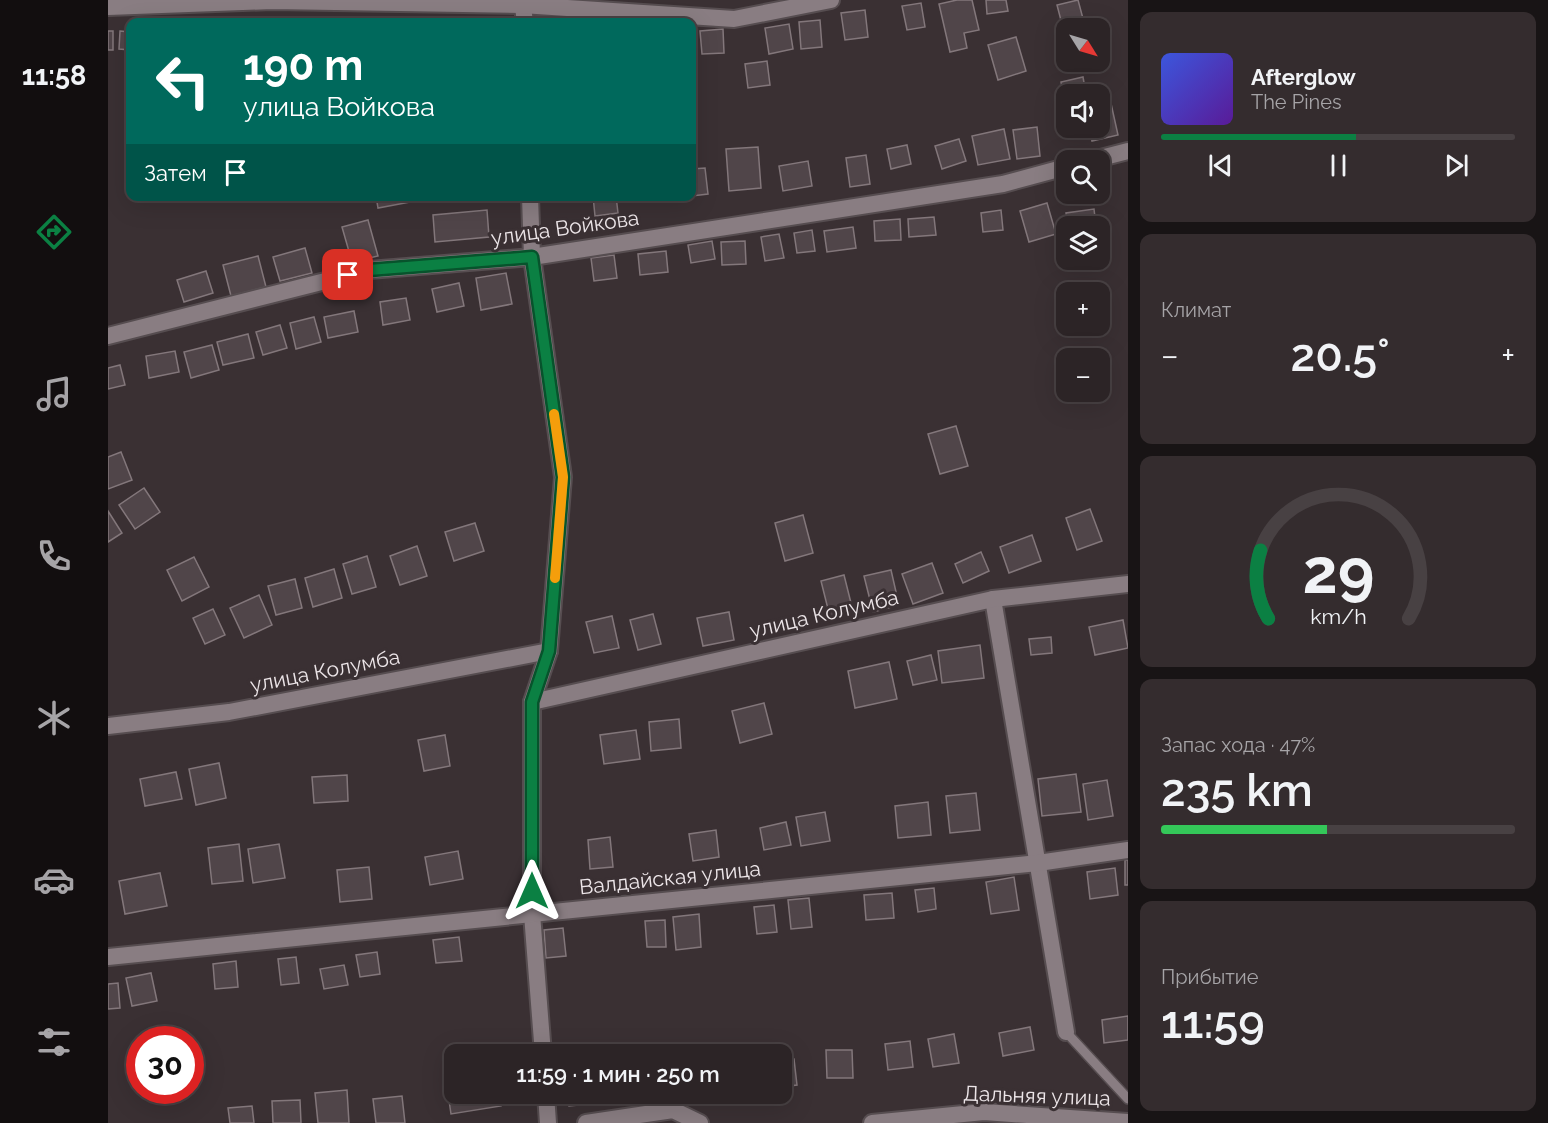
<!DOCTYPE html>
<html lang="ru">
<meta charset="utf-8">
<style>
:root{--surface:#2c2426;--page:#342c2e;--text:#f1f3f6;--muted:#a6a4a7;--line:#484143;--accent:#0b8043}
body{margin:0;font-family:Raleway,sans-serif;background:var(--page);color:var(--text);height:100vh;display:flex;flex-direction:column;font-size:22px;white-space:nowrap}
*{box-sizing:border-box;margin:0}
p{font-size:20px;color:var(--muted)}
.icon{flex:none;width:33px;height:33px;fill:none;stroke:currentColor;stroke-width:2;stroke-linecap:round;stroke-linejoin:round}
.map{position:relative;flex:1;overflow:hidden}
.details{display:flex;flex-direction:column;gap:12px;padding:12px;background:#181415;width:420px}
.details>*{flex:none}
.guide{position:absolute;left:18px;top:18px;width:570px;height:183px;border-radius:12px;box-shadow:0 6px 24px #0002,0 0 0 2px var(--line);background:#00695c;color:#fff;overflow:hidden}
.needle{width:39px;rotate:127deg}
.tools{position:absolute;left:948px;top:18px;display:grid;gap:12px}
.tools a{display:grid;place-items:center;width:54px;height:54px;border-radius:12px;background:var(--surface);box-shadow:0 6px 24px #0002,0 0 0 2px var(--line);font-size:30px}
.speed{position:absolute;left:18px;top:1026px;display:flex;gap:12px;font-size:30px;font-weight:700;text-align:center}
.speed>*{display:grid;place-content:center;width:78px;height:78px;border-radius:50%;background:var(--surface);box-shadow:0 6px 24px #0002,0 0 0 2px var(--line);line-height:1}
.speed .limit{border:9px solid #d22;background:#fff;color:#111}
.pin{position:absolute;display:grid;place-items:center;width:51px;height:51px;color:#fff;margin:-26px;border-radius:12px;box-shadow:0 3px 9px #0006}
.me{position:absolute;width:66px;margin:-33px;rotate:0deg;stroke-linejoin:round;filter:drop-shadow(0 0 4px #0008)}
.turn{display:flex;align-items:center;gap:21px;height:126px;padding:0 18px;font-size:27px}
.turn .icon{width:78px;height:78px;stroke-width:2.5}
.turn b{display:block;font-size:42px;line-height:51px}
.then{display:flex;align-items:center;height:57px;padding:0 18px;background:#0003;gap:12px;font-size:22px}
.big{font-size:45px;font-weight:600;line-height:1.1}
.details .widget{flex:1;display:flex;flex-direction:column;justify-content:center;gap:9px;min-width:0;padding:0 21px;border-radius:12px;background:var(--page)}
.details .dial{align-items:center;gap:0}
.dial svg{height:156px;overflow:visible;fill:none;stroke:var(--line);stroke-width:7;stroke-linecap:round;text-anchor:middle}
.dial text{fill:var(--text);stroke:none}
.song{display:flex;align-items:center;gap:18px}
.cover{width:72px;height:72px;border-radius:9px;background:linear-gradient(135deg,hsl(230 70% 55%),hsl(270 70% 35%))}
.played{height:6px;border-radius:3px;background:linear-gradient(90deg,var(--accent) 55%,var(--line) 55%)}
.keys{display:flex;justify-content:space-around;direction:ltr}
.heat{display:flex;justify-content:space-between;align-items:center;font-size:33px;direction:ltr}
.charge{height:9px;border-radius:4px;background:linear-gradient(90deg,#34c759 47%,var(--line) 0)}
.trip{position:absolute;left:336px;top:1044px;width:348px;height:60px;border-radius:12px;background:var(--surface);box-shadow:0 6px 24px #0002,0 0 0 2px var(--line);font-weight:600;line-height:60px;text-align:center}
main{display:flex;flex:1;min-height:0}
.tab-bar{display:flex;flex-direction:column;width:108px;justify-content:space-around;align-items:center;background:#120e0f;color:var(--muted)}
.tab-bar .icon{width:42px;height:42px}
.tab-bar .selected{color:var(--accent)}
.tab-bar b{font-size:27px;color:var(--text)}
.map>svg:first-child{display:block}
.building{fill:#504549;stroke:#83777b;stroke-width:1.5}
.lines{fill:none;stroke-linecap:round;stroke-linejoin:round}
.service-casing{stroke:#564d50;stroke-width:12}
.minor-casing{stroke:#564d50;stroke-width:20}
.service{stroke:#897d82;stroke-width:9}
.minor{stroke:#897d82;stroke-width:16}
.route-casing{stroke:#07532c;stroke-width:15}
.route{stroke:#0b8043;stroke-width:10}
.slow{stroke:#f59e0b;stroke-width:10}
.labels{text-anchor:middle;stroke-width:6;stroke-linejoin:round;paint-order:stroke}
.street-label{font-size:21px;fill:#ece5e8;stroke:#3a3033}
</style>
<main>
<nav class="tab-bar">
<b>11:58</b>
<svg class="icon selected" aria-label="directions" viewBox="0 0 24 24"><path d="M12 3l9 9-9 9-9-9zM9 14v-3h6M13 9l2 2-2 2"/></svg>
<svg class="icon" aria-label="music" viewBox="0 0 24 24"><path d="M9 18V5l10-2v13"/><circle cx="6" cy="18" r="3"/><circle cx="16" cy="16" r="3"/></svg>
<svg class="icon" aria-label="phone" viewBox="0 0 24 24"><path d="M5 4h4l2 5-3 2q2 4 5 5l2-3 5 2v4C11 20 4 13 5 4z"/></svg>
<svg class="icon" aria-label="climate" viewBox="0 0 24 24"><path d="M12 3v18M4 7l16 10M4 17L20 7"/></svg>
<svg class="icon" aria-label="car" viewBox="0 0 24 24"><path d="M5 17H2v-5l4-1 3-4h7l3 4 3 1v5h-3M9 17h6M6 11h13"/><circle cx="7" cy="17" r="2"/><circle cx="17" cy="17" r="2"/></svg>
<svg class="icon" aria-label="filters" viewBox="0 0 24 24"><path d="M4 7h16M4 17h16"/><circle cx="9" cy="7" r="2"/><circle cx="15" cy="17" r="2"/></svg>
</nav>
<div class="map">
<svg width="1020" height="1123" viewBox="0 0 1020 1123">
<rect width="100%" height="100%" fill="#3a3033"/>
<g class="building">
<path d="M849,0H864L871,30L856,33L859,48L842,52L831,4Z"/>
<path d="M878,0H898L900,11L879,14Z"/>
<path d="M970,0L977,26L958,28V31L956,32L949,5Z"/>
<path d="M813,3L817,27L799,30L794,6Z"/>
<path d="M757,10L760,37L737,40L733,13Z"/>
<path d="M712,20L714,47L693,49L691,22Z"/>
<path d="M681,24L685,49L661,54L657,28Z"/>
<path d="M615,29L616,53L594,54L592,31Z"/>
<rect x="0" y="31" width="5" height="19"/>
<path d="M12,31L22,32V50L11,49Z"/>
<path d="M908,37L918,71L890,80L880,45Z"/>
<path d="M659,61L662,85L640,88L637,64Z"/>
<path d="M975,77L978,94H958L957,101L953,82Z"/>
<path d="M1002,99L1010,135L984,141L981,128H992V102Z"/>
<path d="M929,127L932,156L909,159L905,130Z"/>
<path d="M896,129L902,159L870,165L864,136Z"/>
<path d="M851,139L858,161L834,169L827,146Z"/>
<path d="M799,145L803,164L783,169L779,149Z"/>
<path d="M650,147L653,188L621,191L618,149Z"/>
<path d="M758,155L762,184L742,187L738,158Z"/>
<path d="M700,161L704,186L675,191L671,166Z"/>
<path d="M597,168L600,194L584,196V169Z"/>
<path d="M268,196H308V201L270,208Z"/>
<path d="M485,196H508L510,213L487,216Z"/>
<path d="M939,203L948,234L921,242L912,211Z"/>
<path d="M986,209L988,226H960L958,213Z"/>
<path d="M379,210L381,237L327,242L325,215Z"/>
<path d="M893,210L895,230L875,232L873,213Z"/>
<path d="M826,217L828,235L801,237L800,219Z"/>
<path d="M792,219L793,240L767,241L766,221Z"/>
<path d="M260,220L270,256L244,262L234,227Z"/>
<path d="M745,227L748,248L719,252L716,231Z"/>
<path d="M704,230L707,251L689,253L686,233Z"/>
<path d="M671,234L676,258L657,261L653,237Z"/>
<path d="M604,241L607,259L583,263L580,245Z"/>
<path d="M637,241L638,264L614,265L613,242Z"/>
<path d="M197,248L204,273L172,281L165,257Z"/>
<path d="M558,251L560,272L532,275L530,254Z"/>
<path d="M506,255L509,278L486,281L483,258Z"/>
<path d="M150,256L158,287L123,296L115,265Z"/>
<path d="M98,271L105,293L76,302L69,280Z"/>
<path d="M398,273L404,304L373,310L368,278Z"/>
<path d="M351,283L356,306L329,312L324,289Z"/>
<path d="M298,298L302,320L275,325L272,302Z"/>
<path d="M246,311L250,332L220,338L216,317Z"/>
<path d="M206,317L213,342L188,349L182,323Z"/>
<path d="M172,325L179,348L155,355L148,332Z"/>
<path d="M140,334L146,358L115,365L109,342Z"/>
<path d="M104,345L111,370L83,378L76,352Z"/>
<path d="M67,351L71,372L41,378L38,356Z"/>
<path d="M12,365L17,385L0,389V368Z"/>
<path d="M848,426L860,466L832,474L820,434Z"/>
<path d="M13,452L24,480L0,489V457Z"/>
<path d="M36,488L52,512L27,529L11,505Z"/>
<path d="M982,509L994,541L969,550L958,518Z"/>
<path d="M0,511L14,533L0,542Z"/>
<path d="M695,515L705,553L677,561L667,523Z"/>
<path d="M367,523L376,551L346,561L337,532Z"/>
<path d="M924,535L933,561L901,573L892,547Z"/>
<path d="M309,546L319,576L292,585L282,556Z"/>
<path d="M873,552L881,571L855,583L847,564Z"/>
<path d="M259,556L268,587L244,594L235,564Z"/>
<path d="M86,557L101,587L74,601L59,570Z"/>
<path d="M824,563L835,593L805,604L794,574Z"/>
<path d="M226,569L234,598L205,607L197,578Z"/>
<path d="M783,570L791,605L765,612L756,576Z"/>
<path d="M736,575L745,611L722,617L713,581Z"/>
<path d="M187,579L194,608L168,615L160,586Z"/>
<path d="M151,595L164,625L136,638L122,608Z"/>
<path d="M105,609L117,635L97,644L85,618Z"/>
<path d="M621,612L626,640L595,646L589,618Z"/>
<path d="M545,614L553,644L530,650L522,620Z"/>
<path d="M504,616L511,648L486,653L478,622Z"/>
<path d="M1015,620L1020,648L987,655L981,627Z"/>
<path d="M943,637L944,653L923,655L921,639Z"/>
<path d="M872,645L876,678L834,683L830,651Z"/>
<path d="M823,655L829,680L805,685L799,661Z"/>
<path d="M781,662L789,699L747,708L740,671Z"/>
<path d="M656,703L664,734L632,743L624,711Z"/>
<path d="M571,719L573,748L543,751L541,722Z"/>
<path d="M528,730L532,759L496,764L492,735Z"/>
<path d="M337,735L342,766L316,771L310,740Z"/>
<path d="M111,763L118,798L88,805L81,769Z"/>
<path d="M68,772L74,799L37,806L32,779Z"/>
<path d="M968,774L973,812L934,816L930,779Z"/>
<path d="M239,775L240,801L206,803L204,777Z"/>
<path d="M999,780L1005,816L980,820L975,784Z"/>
<path d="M868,793L872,830L842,833L838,796Z"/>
<path d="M820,802L823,835L790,838L787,806Z"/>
<path d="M717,812L722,841L693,846L688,817Z"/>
<path d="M678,822L683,845L656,850L652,828Z"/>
<path d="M608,830L611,857L585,861L581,834Z"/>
<path d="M502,837L505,867L482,869L480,840Z"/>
<path d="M131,844L135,881L104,884L100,848Z"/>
<path d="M171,844L177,878L145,883L140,849Z"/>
<path d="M350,851L355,879L322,885L317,857Z"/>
<rect x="1017" y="860" width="3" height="25"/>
<path d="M261,867L264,899L232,902L229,870Z"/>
<path d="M1007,868L1010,895L982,899L979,872Z"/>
<path d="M52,873L59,906L17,914L11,881Z"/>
<path d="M906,877L911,910L883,914L878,882Z"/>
<path d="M826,888L828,909L810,912L807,890Z"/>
<path d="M784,893L786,918L758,920L756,895Z"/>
<path d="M701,898L704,927L683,929L680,900Z"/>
<path d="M666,905L669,932L649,934L646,907Z"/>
<path d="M591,914L593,947L568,950L565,917Z"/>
<path d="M557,920L558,947H539L537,921Z"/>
<path d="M455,928L458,956L438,958L436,930Z"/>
<path d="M351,937L354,961L328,963L325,940Z"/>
<path d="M269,952L272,974L252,977L248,955Z"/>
<path d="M188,957L191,983L173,985L170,959Z"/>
<path d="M128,961L130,987L107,989L105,964Z"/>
<path d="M236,965L240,985L216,989L212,969Z"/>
<path d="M43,973L49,1001L24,1006L18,978Z"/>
<path d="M10,983L12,1008L0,1009V984Z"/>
<path d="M1020,1016V1040L996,1043L994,1020Z"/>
<path d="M922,1027L926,1050L895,1056L891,1033Z"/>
<path d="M846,1034L851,1063L825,1067L820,1039Z"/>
<path d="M802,1041L805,1067L780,1070L777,1044Z"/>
<path d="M718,1050H744L745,1078H719Z"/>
<path d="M686,1059L689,1085L674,1087V1060Z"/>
<path d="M346,1072V1094H391L393,1106L343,1114L337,1073Z"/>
<path d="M239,1090L241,1123H210L207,1093Z"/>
<path d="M459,1094H490L491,1103L461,1106Z"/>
<path d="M294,1096L297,1123H268L265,1099Z"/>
<path d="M192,1100L193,1123H165L164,1101Z"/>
<path d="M144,1106L146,1123H122L120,1108Z"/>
</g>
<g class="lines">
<g class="service-casing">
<path id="service" d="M958,1032L1020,1099"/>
</g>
<g class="minor-casing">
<g id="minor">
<path d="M414,0L417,22"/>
<path d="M0,7L164,1L414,5L626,19L723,0"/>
<path d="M985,160L1020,151"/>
<path d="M422,196L424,257L455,477L441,651L424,702V914L435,1054"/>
<path d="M0,336L261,270L424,257L895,184L958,167"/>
<path d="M885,599L958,1032"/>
<path d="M424,702L885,599L1020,584"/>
<path d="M0,726L121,712L441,651"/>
<path d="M0,957L930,863L1020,850"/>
<path d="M438,1094L440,1123"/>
<path d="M478,1123L565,1110L592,1123"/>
<path d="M764,1123L876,1112L1020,1122"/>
</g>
</g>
<use href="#service" class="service"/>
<use href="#minor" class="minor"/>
</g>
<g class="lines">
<g class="route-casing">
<path id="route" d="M240,275L261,270L424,257L455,477L441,651L424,702V891"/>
</g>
<use href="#route" class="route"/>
<path class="slow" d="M446,414L455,477L447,578"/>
</g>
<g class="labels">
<g class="street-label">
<text transform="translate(457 228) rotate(-8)" y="7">улица Войкова</text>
<text transform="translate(716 614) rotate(-13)" y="7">улица Колумба</text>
<text transform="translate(217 671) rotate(-11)" y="7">улица Колумба</text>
<text transform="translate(562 878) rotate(-6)" y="7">Валдайская улица</text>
<text transform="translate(929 1096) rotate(2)" y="7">Дальняя улица</text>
</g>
</g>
</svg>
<div class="tools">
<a><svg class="needle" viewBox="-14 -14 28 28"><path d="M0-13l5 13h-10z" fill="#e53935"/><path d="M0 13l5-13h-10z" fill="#a6a4a7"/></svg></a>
<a><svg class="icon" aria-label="sound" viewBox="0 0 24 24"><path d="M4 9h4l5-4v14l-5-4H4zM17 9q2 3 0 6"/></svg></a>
<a><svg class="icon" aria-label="search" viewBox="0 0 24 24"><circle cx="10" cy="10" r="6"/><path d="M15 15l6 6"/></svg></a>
<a><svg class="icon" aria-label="layers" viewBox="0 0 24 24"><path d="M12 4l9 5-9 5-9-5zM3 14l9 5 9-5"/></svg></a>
<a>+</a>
<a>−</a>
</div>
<div class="speed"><div class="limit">30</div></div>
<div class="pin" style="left:240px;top:275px;background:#d93025"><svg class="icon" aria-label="arrive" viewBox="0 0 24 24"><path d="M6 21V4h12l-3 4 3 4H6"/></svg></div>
<svg class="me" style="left:424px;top:891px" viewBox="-20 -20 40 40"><path d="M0-17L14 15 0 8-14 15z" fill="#0b8043" stroke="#fff" stroke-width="4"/></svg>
<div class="trip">11:59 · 1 мин · 250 m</div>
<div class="guide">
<div class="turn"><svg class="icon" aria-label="left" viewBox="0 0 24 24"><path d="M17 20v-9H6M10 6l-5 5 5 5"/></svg><div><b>190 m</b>улица Войкова</div></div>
<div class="then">Затем<svg class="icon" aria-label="arrive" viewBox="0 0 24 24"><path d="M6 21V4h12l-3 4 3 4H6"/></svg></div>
</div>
</div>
<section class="details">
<div class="widget">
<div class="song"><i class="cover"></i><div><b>Afterglow</b><p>The Pines</p></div></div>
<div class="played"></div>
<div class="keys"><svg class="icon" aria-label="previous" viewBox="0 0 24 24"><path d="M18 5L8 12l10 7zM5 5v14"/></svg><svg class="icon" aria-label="pause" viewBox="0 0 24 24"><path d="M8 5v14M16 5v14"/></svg><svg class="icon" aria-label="next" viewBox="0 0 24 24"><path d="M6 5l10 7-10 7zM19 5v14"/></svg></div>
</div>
<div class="widget"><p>Климат</p>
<div class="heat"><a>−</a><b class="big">20.5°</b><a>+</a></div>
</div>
<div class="widget dial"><svg viewBox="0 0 100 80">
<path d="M14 69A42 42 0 1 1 86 69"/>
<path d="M14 69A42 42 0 0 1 10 34" stroke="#0b8043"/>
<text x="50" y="56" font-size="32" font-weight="700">29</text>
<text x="50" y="72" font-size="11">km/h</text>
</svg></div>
<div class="widget"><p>Запас хода · 47%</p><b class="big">235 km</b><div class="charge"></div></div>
<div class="widget"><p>Прибытие</p><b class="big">11:59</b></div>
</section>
</main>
